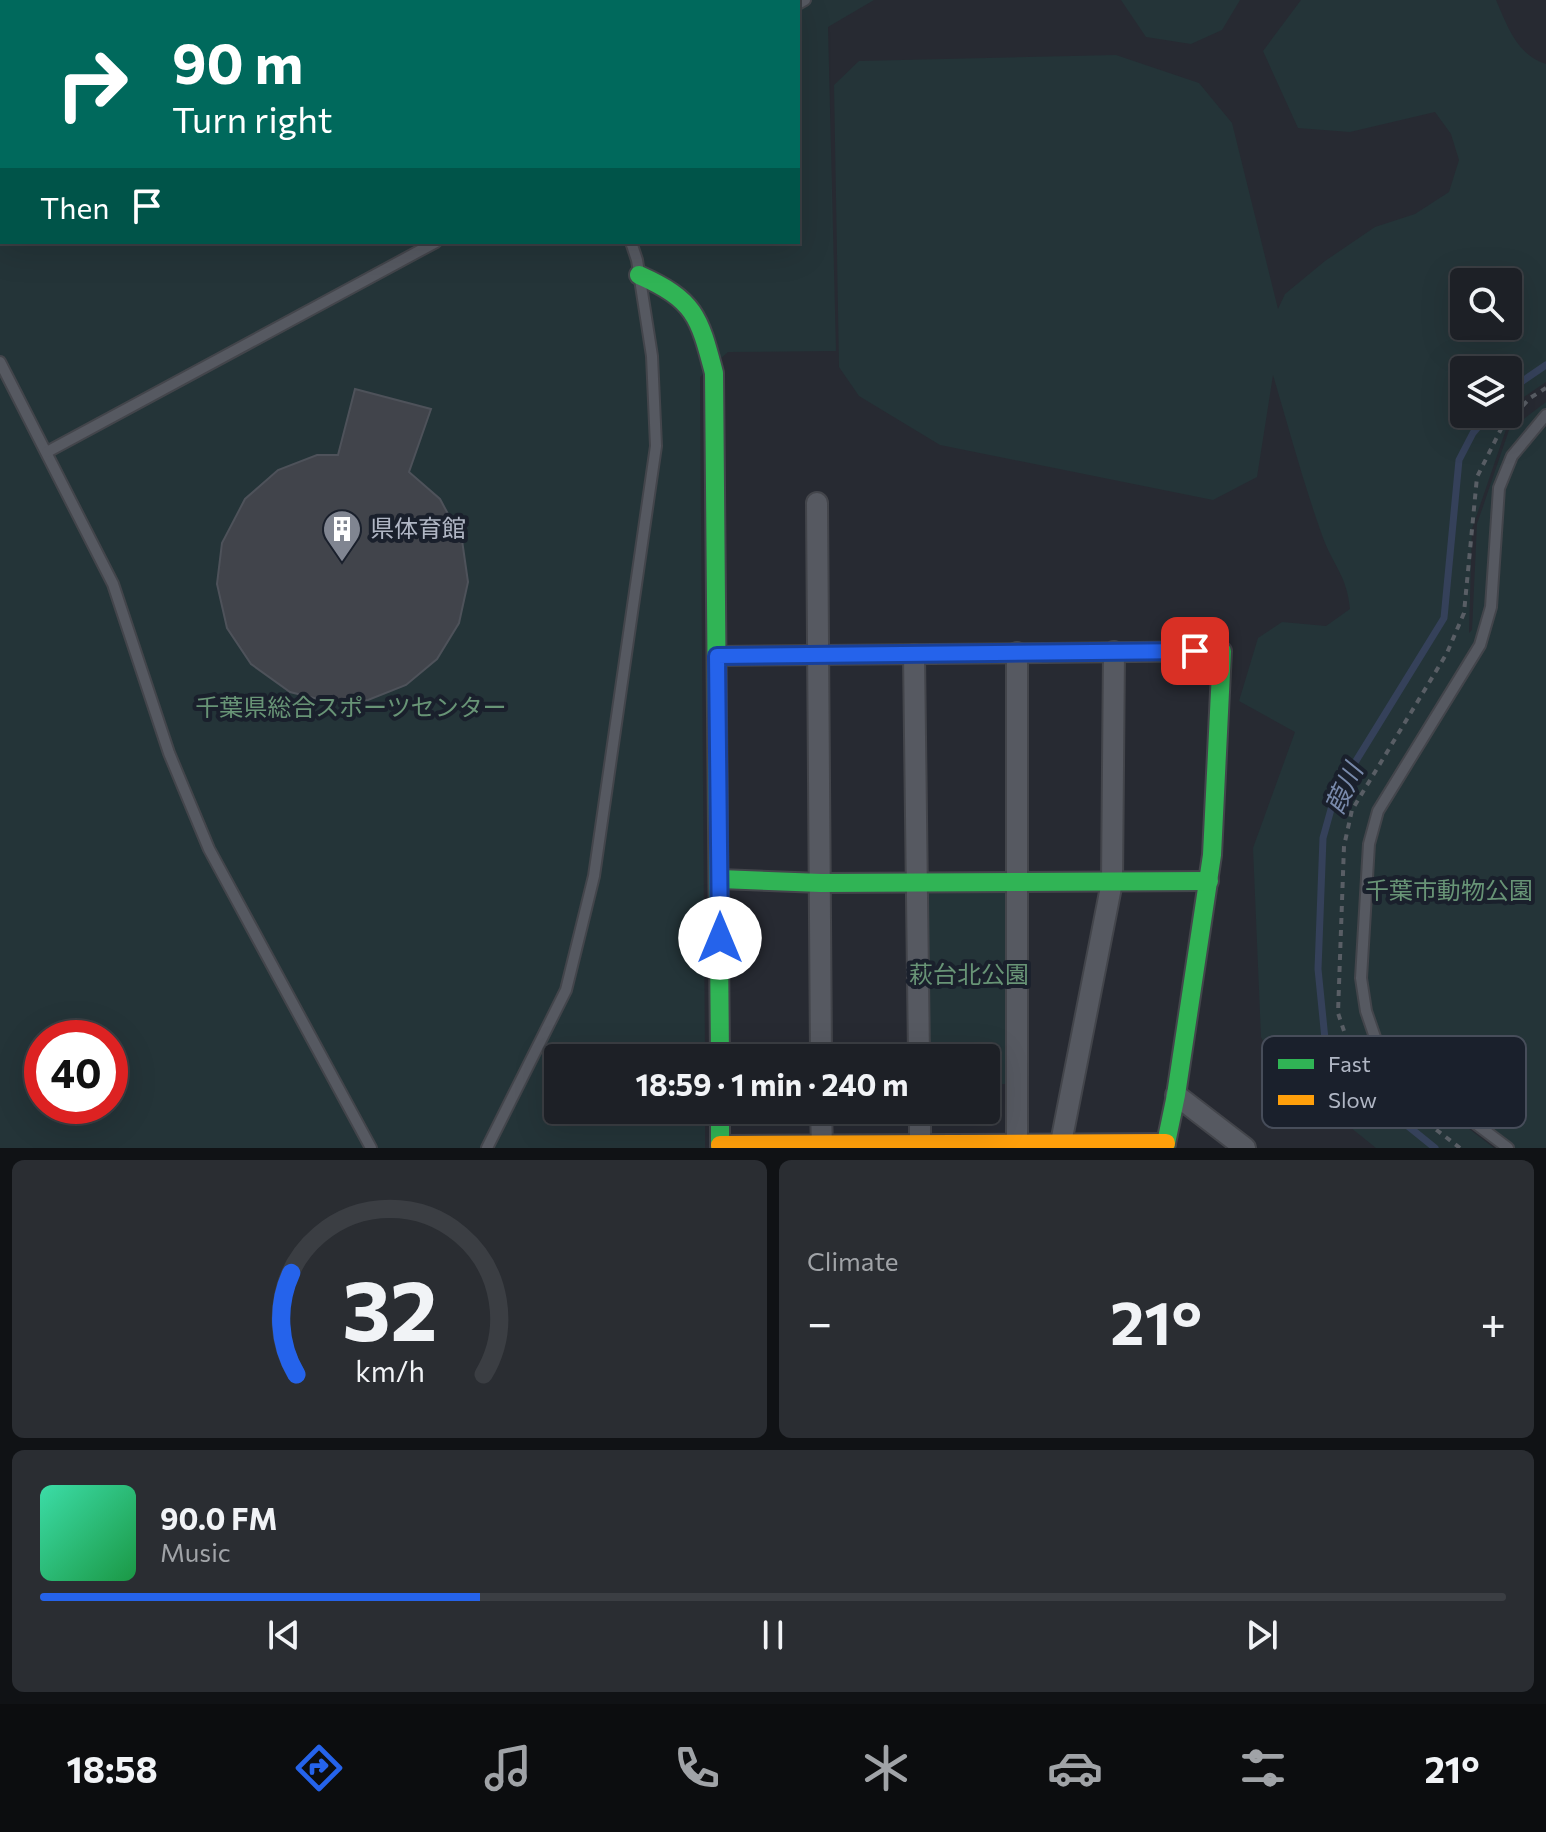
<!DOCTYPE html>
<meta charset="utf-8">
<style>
:root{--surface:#1d2026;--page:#2a2d32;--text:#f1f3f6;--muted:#a0a3a7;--line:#3b3e43;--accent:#2563eb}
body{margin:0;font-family:Commissioner,"Noto Sans JP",sans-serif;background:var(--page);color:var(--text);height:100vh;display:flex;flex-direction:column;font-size:30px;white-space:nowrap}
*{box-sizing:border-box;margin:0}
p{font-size:26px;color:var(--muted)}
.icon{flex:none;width:44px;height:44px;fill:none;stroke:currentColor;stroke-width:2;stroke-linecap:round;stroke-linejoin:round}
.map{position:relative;height:1148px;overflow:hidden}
.sheet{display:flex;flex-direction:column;gap:12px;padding:12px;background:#101215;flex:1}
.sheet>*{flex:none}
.hud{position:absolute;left:0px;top:0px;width:800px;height:244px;box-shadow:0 8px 32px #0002,0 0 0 2px var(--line);background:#00695c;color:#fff;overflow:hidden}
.tools{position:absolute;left:1450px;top:268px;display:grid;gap:16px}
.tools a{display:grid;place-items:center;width:72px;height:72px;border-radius:8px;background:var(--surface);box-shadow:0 8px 32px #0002,0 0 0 2px var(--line);font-size:40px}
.speed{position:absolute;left:24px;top:1020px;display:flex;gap:16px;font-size:40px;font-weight:700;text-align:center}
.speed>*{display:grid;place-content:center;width:104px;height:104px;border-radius:50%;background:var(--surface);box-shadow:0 8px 32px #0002,0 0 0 2px var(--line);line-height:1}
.speed .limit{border:12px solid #d22;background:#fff;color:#111}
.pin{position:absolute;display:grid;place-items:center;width:68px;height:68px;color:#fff;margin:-34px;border-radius:16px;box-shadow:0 4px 12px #0006}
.me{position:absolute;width:88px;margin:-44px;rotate:0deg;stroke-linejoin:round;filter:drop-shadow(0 0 6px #0008)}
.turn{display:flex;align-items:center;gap:28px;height:168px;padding:0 40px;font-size:36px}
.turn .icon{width:104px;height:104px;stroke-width:2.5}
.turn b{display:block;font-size:56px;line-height:68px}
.then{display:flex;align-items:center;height:76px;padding:0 40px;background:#0003;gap:16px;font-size:30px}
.big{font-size:60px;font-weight:700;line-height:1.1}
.sheet .card{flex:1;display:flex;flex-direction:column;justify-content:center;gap:12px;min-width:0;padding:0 28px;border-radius:12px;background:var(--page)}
.sheet .dial{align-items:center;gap:0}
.dial svg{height:208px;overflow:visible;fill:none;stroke:var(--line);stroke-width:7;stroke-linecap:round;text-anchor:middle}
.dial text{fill:var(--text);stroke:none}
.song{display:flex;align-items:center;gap:24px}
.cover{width:96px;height:96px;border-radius:12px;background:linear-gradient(135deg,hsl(160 70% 55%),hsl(140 70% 35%))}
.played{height:8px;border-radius:4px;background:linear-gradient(90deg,var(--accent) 30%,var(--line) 30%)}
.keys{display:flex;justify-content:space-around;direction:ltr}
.heat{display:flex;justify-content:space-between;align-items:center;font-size:44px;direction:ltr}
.sheet .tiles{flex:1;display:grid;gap:12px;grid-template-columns:1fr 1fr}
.card:last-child{grid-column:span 2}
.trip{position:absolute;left:544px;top:1044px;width:456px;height:80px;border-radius:8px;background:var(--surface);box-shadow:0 8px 32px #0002,0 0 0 2px var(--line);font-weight:700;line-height:80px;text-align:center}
.tabs{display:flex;height:128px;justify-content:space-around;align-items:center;background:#0c0d0f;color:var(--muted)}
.tabs .icon{width:56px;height:56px}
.tabs .selected{color:var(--accent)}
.tabs b{font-size:36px;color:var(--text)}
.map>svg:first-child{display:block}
.green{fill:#243438;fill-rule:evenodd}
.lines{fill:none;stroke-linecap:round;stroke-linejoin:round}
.stream{stroke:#35415a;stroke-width:7}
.building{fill:#41444b;stroke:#4e525a;stroke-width:2}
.lane-casing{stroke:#43454b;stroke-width:14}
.street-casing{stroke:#43454b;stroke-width:24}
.fast-casing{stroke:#43454b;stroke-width:22}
.slow-casing{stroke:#43454b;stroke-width:22}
.path{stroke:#595e65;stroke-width:4;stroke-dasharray:6 6;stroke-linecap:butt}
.lane{stroke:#565961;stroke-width:10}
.street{stroke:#565961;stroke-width:20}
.fast{stroke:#30b455;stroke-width:18}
.slow{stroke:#ff9f0a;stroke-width:18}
.route-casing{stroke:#184099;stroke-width:20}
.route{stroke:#2563eb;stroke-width:14}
.labels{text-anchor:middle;stroke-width:8;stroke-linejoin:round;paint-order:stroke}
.poi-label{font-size:24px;fill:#b0b6c4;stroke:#1a202c;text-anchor:start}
.park-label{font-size:24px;fill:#689476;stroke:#1a202c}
.water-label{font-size:26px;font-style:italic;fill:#798aab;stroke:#1a202c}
.key{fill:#1a202c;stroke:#474d5a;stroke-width:2}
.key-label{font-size:22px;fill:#b0b6c4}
</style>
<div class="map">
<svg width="1546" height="1148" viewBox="0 0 1546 1148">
<rect width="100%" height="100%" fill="#272a32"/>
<g class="green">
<path d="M0,0H874L828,27L836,351L728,352L700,377L705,1058H558V1110H705V1148H0ZM2,2H798V242H2ZM42,1038H110V1106H42Z"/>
<path d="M1121,0H1240L1222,30L1191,44L1146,37Z"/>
<path d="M1301,0H1496C1508,27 1516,54 1546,64V382L1515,403L1472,529L1469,633L1472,630L1477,524L1509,430L1546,402V1148H1499L1381,1054L1390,1068L1494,1148H1376L1278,1069L1261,1037L1253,848L1295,732L1239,701L1258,638L1282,622L1326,626L1350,609C1347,575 1332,564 1322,535C1303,482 1289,429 1273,375L1257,477L1213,500L940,445L859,396L839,367L834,85L859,61L1116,55L1199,83L1232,123L1278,309L1285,294L1325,261L1375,227L1415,214L1449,192L1459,160L1451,134L1435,112L1350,132L1298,128L1263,51ZM1464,282H1508V326H1464ZM1464,370H1508V414H1464Z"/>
<path d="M928,892H1009V1084H986V1058H928Z"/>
</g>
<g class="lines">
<g class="stream">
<path d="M1508,391L1546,365"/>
<path d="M1435,1148L1351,1080L1325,1039L1318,969L1323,838L1335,795L1444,618L1459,460L1473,433L1489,414"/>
</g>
</g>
<path class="building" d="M355,389L431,409L409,472L440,499L462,540L468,582L459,623L437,659L406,685L368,700L330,702L290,692L251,664L227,628L217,584L222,543L245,499L278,470L317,455H338Z"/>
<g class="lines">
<g class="lane-casing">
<g id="lane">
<path d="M484,0L485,2"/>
<path d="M589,0L590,2"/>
<path d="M798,4L805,0"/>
<path d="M0,362L113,584L169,753L209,849L371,1148"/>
<path d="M47,452L436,242"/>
<path d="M487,1148L566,990L594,876L656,446L652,356L637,260L631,242"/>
<path d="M1508,1148L1399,1066L1377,1043L1366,1011L1361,978L1369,844L1378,811L1480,645L1491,607L1499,488L1512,456L1546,415"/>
</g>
</g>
<g class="street-casing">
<g id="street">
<path d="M817,503L821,1058"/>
<path d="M1017,653V1142"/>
<path d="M914,655L919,1058"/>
<path d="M1176,1095L1245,1148"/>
<path d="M821,1110L822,1148"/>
<path d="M920,1110V1148"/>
<path d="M1060,1148L1112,882L1114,652"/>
</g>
</g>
<g class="fast-casing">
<g id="fast">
<path d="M639,275C695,300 699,316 714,373L720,1058"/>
<path d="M1045,653L1222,651L1212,855L1176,1095L1165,1148"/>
<path d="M720,879L821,883L1209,881"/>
<path d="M720,1110V1148"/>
</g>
</g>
<g class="slow-casing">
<g id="slow">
<path d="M717,656L1045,653"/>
<path d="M720,1145L1166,1143"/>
</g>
</g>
<path class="path" d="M1460,1148L1378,1085L1350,1049L1338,1013L1344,846L1352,810L1447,653L1464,613L1477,477L1501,429L1530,398L1546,388"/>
<use href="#lane" class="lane"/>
<use href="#street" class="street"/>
<use href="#fast" class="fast"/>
<use href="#slow" class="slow"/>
</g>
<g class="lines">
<g class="route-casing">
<path id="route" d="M720,938L717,656L1195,651"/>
</g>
<use href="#route" class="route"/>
</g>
<defs>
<g id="building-pin" transform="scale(2)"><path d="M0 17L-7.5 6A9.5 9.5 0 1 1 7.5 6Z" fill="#808591" stroke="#1a202c"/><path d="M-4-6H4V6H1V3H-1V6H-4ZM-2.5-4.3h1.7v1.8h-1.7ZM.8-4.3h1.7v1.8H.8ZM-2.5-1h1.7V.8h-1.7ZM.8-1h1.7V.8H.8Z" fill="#fff"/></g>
</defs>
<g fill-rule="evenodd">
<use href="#building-pin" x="342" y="529"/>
</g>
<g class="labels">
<g class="poi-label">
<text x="370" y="537">県体育館</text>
</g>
<g class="park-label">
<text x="351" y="716">千葉県総合スポーツセンター</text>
<text x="1449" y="899">千葉市動物公園</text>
<text x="969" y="983">萩台北公園</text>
</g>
<g class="water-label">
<text transform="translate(1344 789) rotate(-65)" y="9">葭川</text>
</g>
</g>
<rect x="1262" y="1036" width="264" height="92" rx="12" class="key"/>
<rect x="1278" y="1059" width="36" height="10" fill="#30b455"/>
<rect x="1278" y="1095" width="36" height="10" fill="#ff9f0a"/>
<g class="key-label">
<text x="1328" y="1072">Fast</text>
<text x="1328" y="1108">Slow</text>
</g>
</svg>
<div class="tools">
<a><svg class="icon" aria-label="search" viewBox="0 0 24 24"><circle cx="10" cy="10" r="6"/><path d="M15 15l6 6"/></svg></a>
<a><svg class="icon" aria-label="layers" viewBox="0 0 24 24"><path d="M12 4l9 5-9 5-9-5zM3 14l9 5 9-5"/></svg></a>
</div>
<div class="speed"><div class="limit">40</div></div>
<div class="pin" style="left:1195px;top:651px;background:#d93025"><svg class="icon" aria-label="arrive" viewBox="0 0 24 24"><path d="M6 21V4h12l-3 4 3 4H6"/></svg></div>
<svg class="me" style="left:720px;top:938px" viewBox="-20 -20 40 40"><circle r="19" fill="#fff"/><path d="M0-13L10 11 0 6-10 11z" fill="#2563eb"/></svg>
<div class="trip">18:59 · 1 min · 240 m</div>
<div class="hud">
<div class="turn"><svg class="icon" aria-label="right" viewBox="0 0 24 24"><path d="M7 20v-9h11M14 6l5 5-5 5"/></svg><div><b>90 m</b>Turn right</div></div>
<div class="then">Then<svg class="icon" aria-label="arrive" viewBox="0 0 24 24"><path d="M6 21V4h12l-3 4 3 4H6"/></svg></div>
</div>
</div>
<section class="sheet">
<div class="tiles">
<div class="card dial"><svg viewBox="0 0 100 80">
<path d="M14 69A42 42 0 1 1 86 69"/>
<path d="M14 69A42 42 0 0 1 12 30" stroke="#2563eb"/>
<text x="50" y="56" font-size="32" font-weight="700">32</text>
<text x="50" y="72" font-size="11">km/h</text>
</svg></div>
<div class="card"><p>Climate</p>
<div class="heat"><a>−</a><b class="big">21°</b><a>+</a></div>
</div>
<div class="card">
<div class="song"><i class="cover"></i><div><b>90.0 FM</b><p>Music</p></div></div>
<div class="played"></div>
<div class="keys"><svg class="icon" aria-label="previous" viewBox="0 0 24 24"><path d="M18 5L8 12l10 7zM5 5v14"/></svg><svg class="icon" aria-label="pause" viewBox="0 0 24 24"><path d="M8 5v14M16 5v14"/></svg><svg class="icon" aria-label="next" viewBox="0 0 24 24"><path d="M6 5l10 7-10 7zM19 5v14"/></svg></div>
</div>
</div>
</section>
<nav class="tabs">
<b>18:58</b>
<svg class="icon selected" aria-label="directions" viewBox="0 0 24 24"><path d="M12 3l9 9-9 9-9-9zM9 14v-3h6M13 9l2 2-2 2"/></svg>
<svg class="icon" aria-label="music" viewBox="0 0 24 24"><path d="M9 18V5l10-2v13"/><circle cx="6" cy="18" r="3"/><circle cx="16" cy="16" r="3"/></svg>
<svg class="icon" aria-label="phone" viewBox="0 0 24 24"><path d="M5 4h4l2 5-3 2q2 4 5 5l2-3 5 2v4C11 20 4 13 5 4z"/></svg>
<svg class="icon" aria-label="climate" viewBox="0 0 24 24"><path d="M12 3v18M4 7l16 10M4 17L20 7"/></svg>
<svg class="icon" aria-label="car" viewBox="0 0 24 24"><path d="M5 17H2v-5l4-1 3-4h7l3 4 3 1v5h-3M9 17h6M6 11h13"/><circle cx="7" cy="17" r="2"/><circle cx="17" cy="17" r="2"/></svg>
<svg class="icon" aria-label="filters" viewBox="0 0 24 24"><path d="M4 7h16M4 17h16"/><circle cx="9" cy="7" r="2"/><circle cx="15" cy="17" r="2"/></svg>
<b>21°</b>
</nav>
